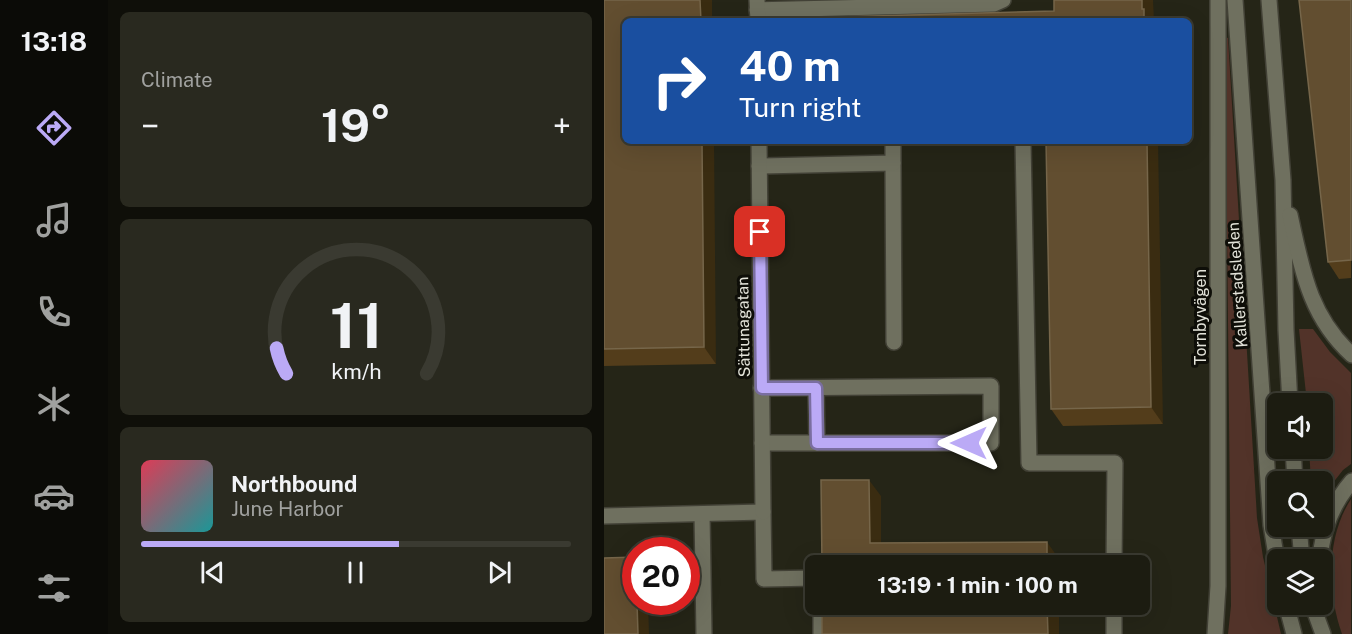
<!DOCTYPE html>
<meta charset="utf-8">
<style>
:root{--surface:#1c1c11;--page:#29291f;--text:#f1f3f6;--muted:#a0a19f;--line:#3a3a31;--accent:#bbaaf6}
body{margin:0;font-family:"Public Sans",sans-serif;background:var(--page);color:var(--text);height:100vh;display:flex;flex-direction:column;font-size:22px;white-space:nowrap}
*{box-sizing:border-box;margin:0}
p{font-size:20px;color:var(--muted)}
.icon{flex:none;width:33px;height:33px;fill:none;stroke:currentColor;stroke-width:2;stroke-linecap:round;stroke-linejoin:round}
.map{position:relative;flex:1;overflow:hidden}
.panel{display:flex;flex-direction:column;gap:12px;padding:12px;background:#0f0f09;width:496px}
.panel>*{flex:none}
.hud{position:absolute;left:18px;top:18px;width:570px;height:126px;border-radius:9px;box-shadow:0 6px 24px #0002,0 0 0 2px var(--line);background:#1a4fa0;color:#fff;overflow:hidden}
.tools{position:absolute;left:663px;top:393px;display:grid;gap:12px}
.tools a{display:grid;place-items:center;width:66px;height:66px;border-radius:9px;background:var(--surface);box-shadow:0 6px 24px #0002,0 0 0 2px var(--line);font-size:30px}
.speed{position:absolute;left:18px;top:537px;display:flex;gap:12px;font-size:30px;font-weight:700;text-align:center}
.speed>*{display:grid;place-content:center;width:78px;height:78px;border-radius:50%;background:var(--surface);box-shadow:0 6px 24px #0002,0 0 0 2px var(--line);line-height:1}
.speed .limit{border:9px solid #d22;background:#fff;color:#111}
.pin{position:absolute;display:grid;place-items:center;width:51px;height:51px;color:#fff;margin:-26px;border-radius:12px;box-shadow:0 3px 9px #0006}
.me{position:absolute;width:66px;margin:-33px;rotate:270deg;stroke-linejoin:round;filter:drop-shadow(0 0 4px #0008)}
.turn{display:flex;align-items:center;gap:21px;height:126px;padding:0 18px;font-size:27px}
.turn .icon{width:78px;height:78px;stroke-width:2.5}
.turn b{display:block;font-size:42px;line-height:51px}
.big{font-size:45px;font-weight:700;line-height:1.1}
.panel .widget{flex:1;display:flex;flex-direction:column;justify-content:center;gap:9px;min-width:0;padding:0 21px;border-radius:9px;background:var(--page)}
.panel .dial{align-items:center;gap:0}
.dial svg{height:156px;overflow:visible;fill:none;stroke:var(--line);stroke-width:7;stroke-linecap:round;text-anchor:middle}
.dial text{fill:var(--text);stroke:none}
.song{display:flex;align-items:center;gap:18px}
.cover{width:72px;height:72px;border-radius:9px;background:linear-gradient(135deg,hsl(350 70% 55%),hsl(180 70% 35%))}
.played{height:6px;border-radius:3px;background:linear-gradient(90deg,var(--accent) 60%,var(--line) 60%)}
.keys{display:flex;justify-content:space-around;direction:ltr}
.heat{display:flex;justify-content:space-between;align-items:center;font-size:33px;direction:ltr}
.trip{position:absolute;left:201px;top:555px;width:345px;height:60px;border-radius:9px;background:var(--surface);box-shadow:0 6px 24px #0002,0 0 0 2px var(--line);font-weight:700;line-height:60px;text-align:center}
main{display:flex;flex:1;min-height:0}
.tab-bar{display:flex;flex-direction:column;width:108px;justify-content:space-around;align-items:center;background:#0b0b07;color:var(--muted)}
.tab-bar .icon{width:42px;height:42px}
.tab-bar .on{color:var(--accent)}
.tab-bar b{font-size:27px;color:var(--text)}
.map>svg:first-child{display:block}
.green{fill:#523329}
.lines{fill:none;stroke-linecap:round;stroke-linejoin:round}
.lane-casing{stroke:#424136;stroke-width:18}
.street-casing{stroke:#424136;stroke-width:18}
.secondary-casing{stroke:#424136;stroke-width:18}
.lane{stroke:#6f705f;stroke-width:15}
.street{stroke:#6f705f;stroke-width:15}
.secondary{stroke:#6f705f;stroke-width:15}
.wall{fill:#533d1b}
.shaded-wall{fill:#3a2c11}
.building{fill:#624e30;stroke:#76664a;stroke-width:1.5}
.route-casing{stroke:#7a6ea0;stroke-width:15}
.route{stroke:#bbaaf6;stroke-width:10}
.labels{text-anchor:middle;stroke-width:6;stroke-linejoin:round;paint-order:stroke}
.street-label{font-size:16px;fill:#e3e3d9;stroke:#0e0e08}
</style>
<main>
<nav class="tab-bar">
<b>13:18</b>
<svg class="icon on" aria-label="directions" viewBox="0 0 24 24"><path d="M12 3l9 9-9 9-9-9zM9 14v-3h6M13 9l2 2-2 2"/></svg>
<svg class="icon" aria-label="music" viewBox="0 0 24 24"><path d="M9 18V5l10-2v13"/><circle cx="6" cy="18" r="3"/><circle cx="16" cy="16" r="3"/></svg>
<svg class="icon" aria-label="phone" viewBox="0 0 24 24"><path d="M5 4h4l2 5-3 2q2 4 5 5l2-3 5 2v4C11 20 4 13 5 4z"/></svg>
<svg class="icon" aria-label="climate" viewBox="0 0 24 24"><path d="M12 3v18M4 7l16 10M4 17L20 7"/></svg>
<svg class="icon" aria-label="car" viewBox="0 0 24 24"><path d="M5 17H2v-5l4-1 3-4h7l3 4 3 1v5h-3M9 17h6M6 11h13"/><circle cx="7" cy="17" r="2"/><circle cx="17" cy="17" r="2"/></svg>
<svg class="icon" aria-label="filters" viewBox="0 0 24 24"><path d="M4 7h16M4 17h16"/><circle cx="9" cy="7" r="2"/><circle cx="15" cy="17" r="2"/></svg>
</nav>
<section class="panel">
<div class="widget"><p>Climate</p>
<div class="heat"><a>−</a><b class="big">19°</b><a>+</a></div>
</div>
<div class="widget dial"><svg viewBox="0 0 100 80">
<path d="M14 69A42 42 0 1 1 86 69"/>
<path d="M14 69A42 42 0 0 1 9 56" stroke="#bbaaf6"/>
<text x="50" y="56" font-size="32" font-weight="700">11</text>
<text x="50" y="72" font-size="11">km/h</text>
</svg></div>
<div class="widget">
<div class="song"><i class="cover"></i><div><b>Northbound</b><p>June Harbor</p></div></div>
<div class="played"></div>
<div class="keys"><svg class="icon" aria-label="previous" viewBox="0 0 24 24"><path d="M18 5L8 12l10 7zM5 5v14"/></svg><svg class="icon" aria-label="pause" viewBox="0 0 24 24"><path d="M8 5v14M16 5v14"/></svg><svg class="icon" aria-label="next" viewBox="0 0 24 24"><path d="M6 5l10 7-10 7zM19 5v14"/></svg></div>
</div>
</section>
<div class="map">
<svg width="748" height="634" viewBox="0 0 748 634">
<rect width="100%" height="100%" fill="#252517"/>
<g class="green">
<path d="M621,37L624,38L653,518L659,557L677,634H624L627,606Z"/>
<path d="M695,329H709L726,352L747,373V464L739,470L721,493H719L718,482L707,481L705,449L718,448V404L703,403Z"/>
<path d="M747,499V634H738C723,592 722,537 747,499Z"/>
</g>
<g class="lines">
<g class="lane-casing">
<g id="lane">
<path d="M153,10L390,4L399,0"/>
<path d="M419,141L425,463H511L510,566"/>
<path d="M289,163L290,342"/>
<path d="M155,166L289,163V141"/>
<path d="M157,388L387,386V443H158"/>
<path d="M212,388L213,443"/>
<path d="M98,514L100,634"/>
<path d="M0,516L159,512L160,579L212,578"/>
<path d="M217,604V634"/>
<path d="M510,634V604"/>
</g>
</g>
<g class="street-casing">
<g id="street">
<path d="M153,0L154,21"/>
<path d="M155,141L159,512"/>
</g>
</g>
<g class="secondary-casing">
<g id="secondary">
<path d="M631,0L667,525L674,567"/>
<path d="M665,0L679,180L682,330L686,404"/>
<path d="M686,215C698,269 705,316 748,355"/>
<path d="M689,448L691,482"/>
<path d="M695,526L698,560"/>
<path d="M716,560C718,530 728,504 748,481"/>
<path d="M682,604L690,634"/>
<path d="M708,604L719,634"/>
<path d="M611,634L614,586V0"/>
</g>
</g>
<use href="#lane" class="lane"/>
<use href="#street" class="street"/>
<use href="#secondary" class="secondary"/>
</g>
<g class="wall">
<path d="M0,0H108V21H21L112,364L0,366Z"/>
<path d="M747,0V278L735,279L724,262Z"/>
<path d="M442,141L559,424L459,426L447,409Z"/>
</g>
<g class="shaded-wall">
<path d="M96,0H108V21H97Z"/>
<path d="M538,0H549L550,21H540L538,9Z"/>
<path d="M98,141H110L112,364L100,347Z"/>
<path d="M543,141H554L559,424L547,407Z"/>
<path d="M265,480L277,496V560L266,543Z"/>
<path d="M443,542L455,559V566H443Z"/>
<path d="M33,602H44L45,634H34Z"/>
<path d="M443,604H455V634H444Z"/>
</g>
<g class="building">
<path d="M0,0H96L97,21H21V141H98L100,347L0,349Z"/>
<path d="M450,0H538V9H540V21H235V17L450,11Z"/>
<path d="M695,0H747V260L724,262Z"/>
<path d="M442,141H543L547,407L447,409Z"/>
<path d="M217,480H265L266,543L443,542V566H218Z"/>
<path d="M32,557V602H33L34,634H0V558Z"/>
<path d="M218,604H443L444,634H218Z"/>
</g>
<g class="lines">
<g class="route-casing">
<path id="route" d="M156,232L158,388H212L213,443H365"/>
</g>
<use href="#route" class="route"/>
</g>
<g class="labels">
<g class="street-label">
<text transform="translate(633 285) rotate(-94)" y="6">Kallerstadsleden</text>
<text transform="translate(596 317) rotate(-90)" y="6">Tornbyvägen</text>
<text transform="translate(139 327) rotate(-91)" y="6">Sättunagatan</text>
</g>
</g>
</svg>
<div class="tools">
<a><svg class="icon" aria-label="sound" viewBox="0 0 24 24"><path d="M4 9h4l5-4v14l-5-4H4zM17 9q2 3 0 6"/></svg></a>
<a><svg class="icon" aria-label="search" viewBox="0 0 24 24"><circle cx="10" cy="10" r="6"/><path d="M15 15l6 6"/></svg></a>
<a><svg class="icon" aria-label="layers" viewBox="0 0 24 24"><path d="M12 4l9 5-9 5-9-5zM3 14l9 5 9-5"/></svg></a>
</div>
<div class="speed"><div class="limit">20</div></div>
<div class="pin" style="left:156px;top:232px;background:#d93025"><svg class="icon" aria-label="arrive" viewBox="0 0 24 24"><path d="M6 21V4h12l-3 4 3 4H6"/></svg></div>
<svg class="me" style="left:365px;top:443px" viewBox="-20 -20 40 40"><path d="M0-17L14 15 0 8-14 15z" fill="#bbaaf6" stroke="#fff" stroke-width="4"/></svg>
<div class="trip">13:19 · 1 min · 100 m</div>
<div class="hud">
<div class="turn"><svg class="icon" aria-label="right" viewBox="0 0 24 24"><path d="M7 20v-9h11M14 6l5 5-5 5"/></svg><div><b>40 m</b>Turn right</div></div>
</div>
</div>
</main>
